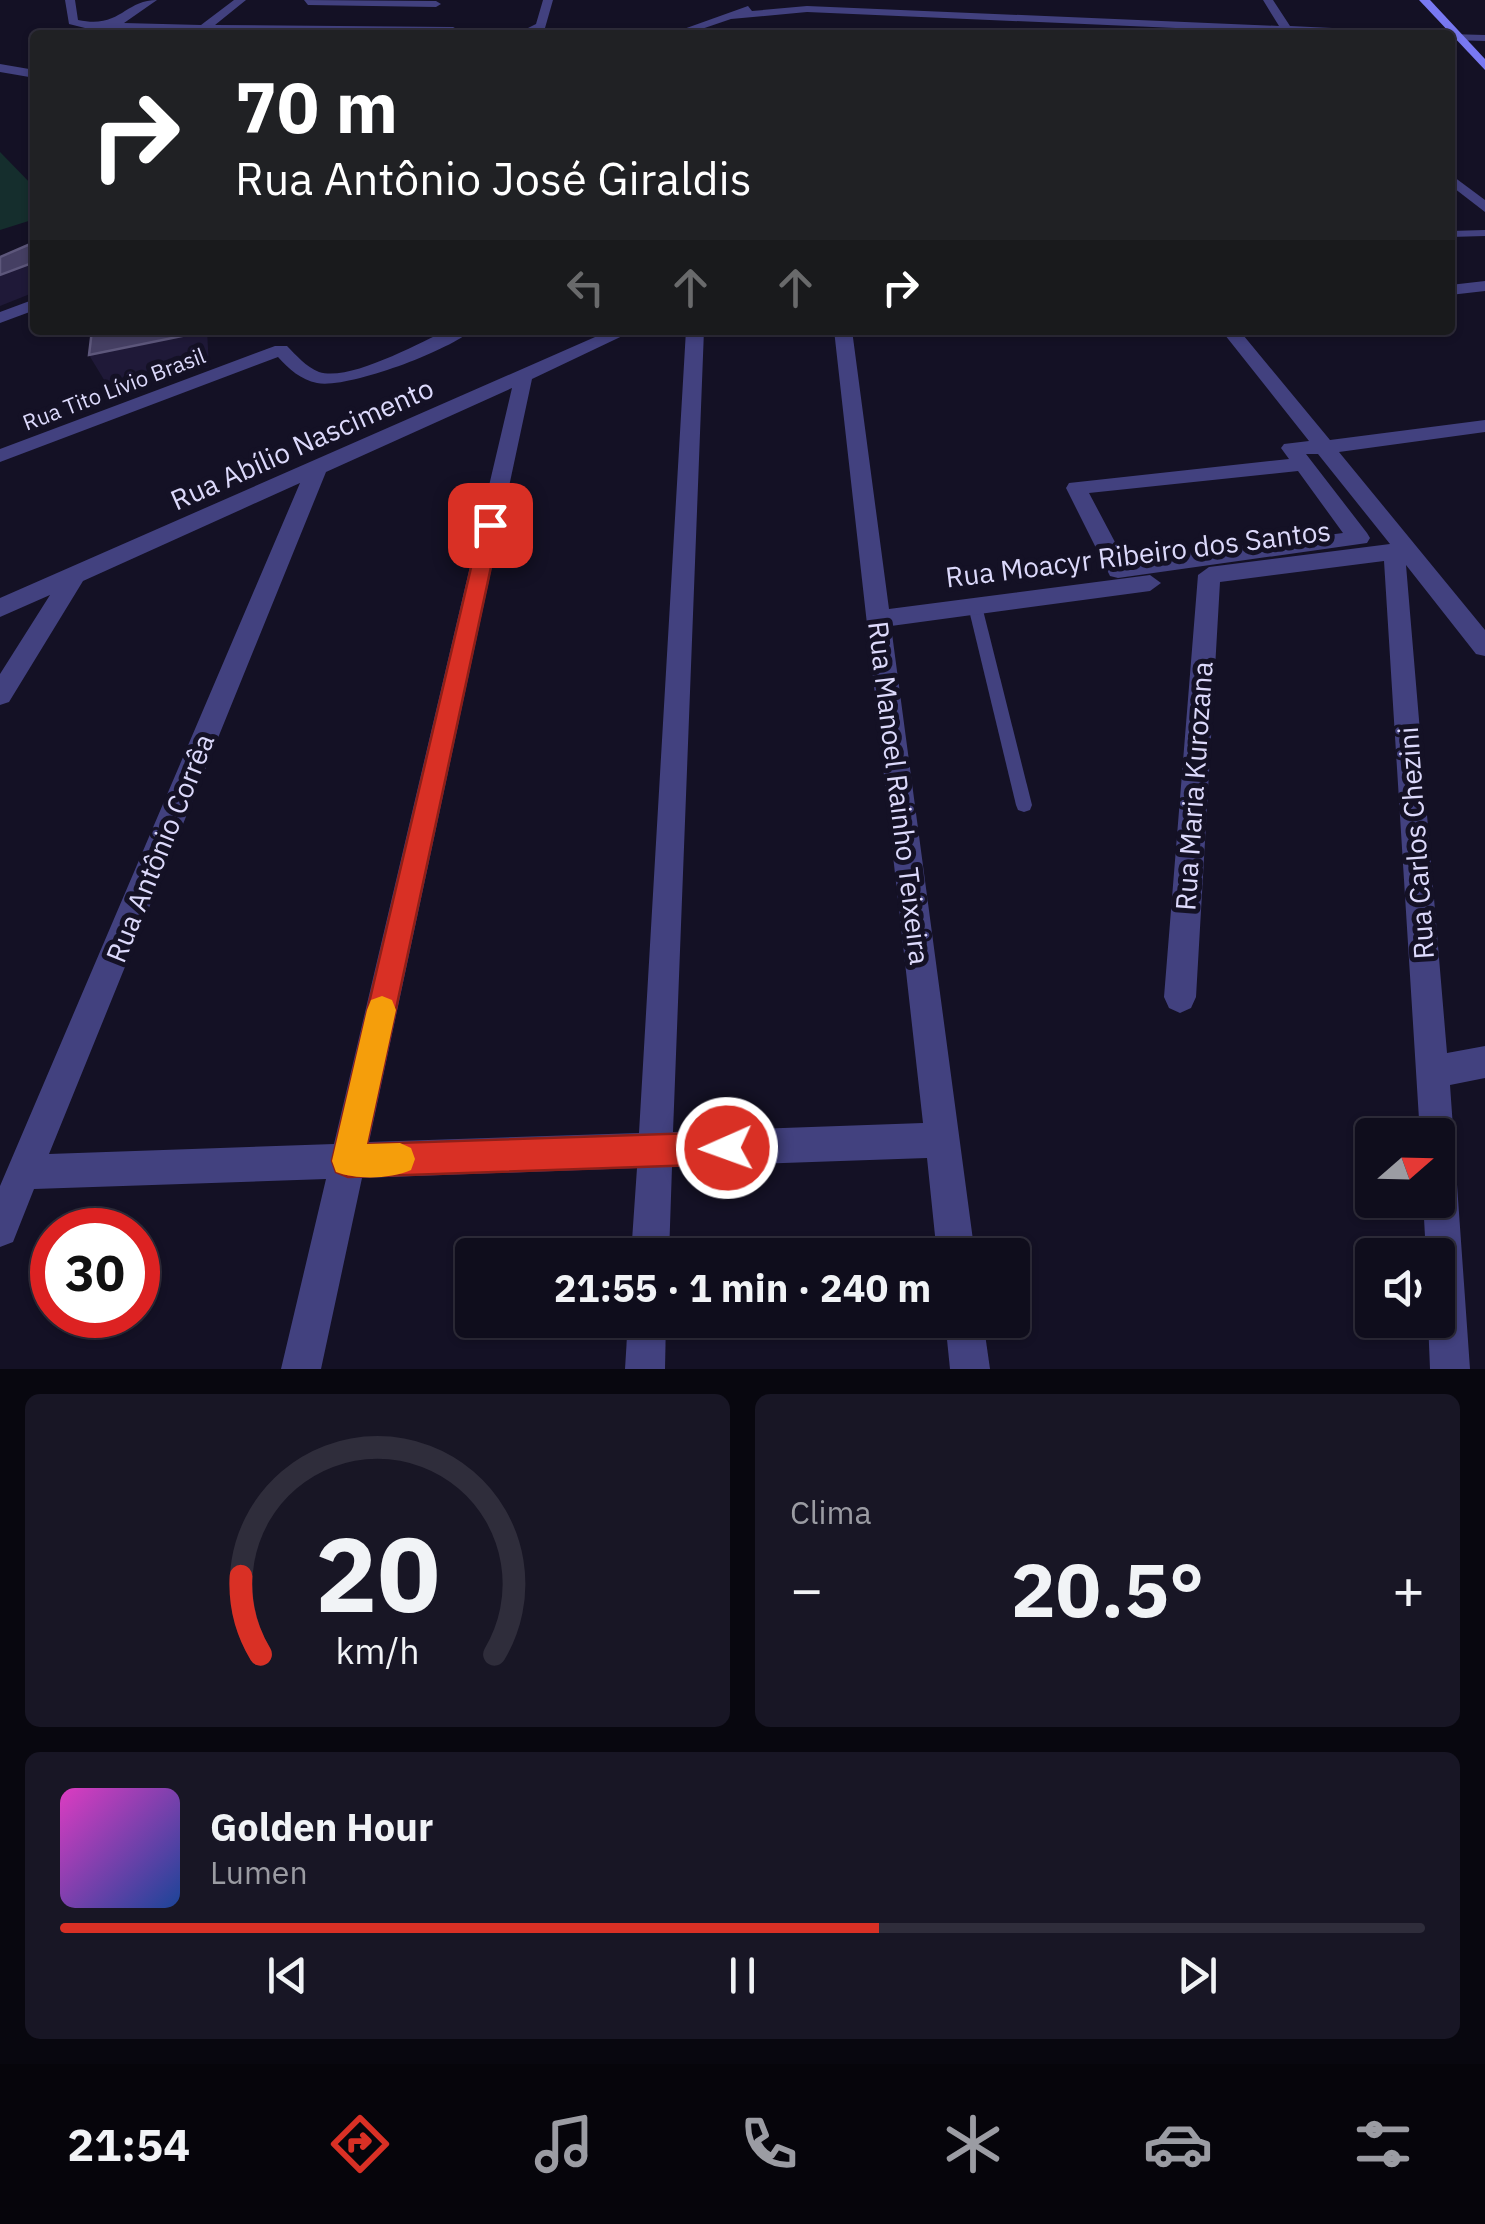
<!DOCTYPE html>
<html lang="pt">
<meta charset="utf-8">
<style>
:root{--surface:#0f0d1c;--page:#181625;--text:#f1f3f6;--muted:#9b9ca3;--line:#2f2d3b;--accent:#d93025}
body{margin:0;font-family:"IBM Plex Sans",sans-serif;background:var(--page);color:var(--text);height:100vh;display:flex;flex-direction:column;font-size:38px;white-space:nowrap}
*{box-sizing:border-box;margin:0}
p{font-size:32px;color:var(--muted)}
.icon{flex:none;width:55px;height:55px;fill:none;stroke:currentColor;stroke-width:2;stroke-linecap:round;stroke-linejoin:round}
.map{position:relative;height:1369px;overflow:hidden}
.drawer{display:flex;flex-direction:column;gap:25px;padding:25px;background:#08070f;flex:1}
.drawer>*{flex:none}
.banner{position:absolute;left:30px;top:30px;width:1425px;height:305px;border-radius:10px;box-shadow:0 2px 8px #0004,0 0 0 2px var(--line);background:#202124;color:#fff;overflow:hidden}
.needle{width:65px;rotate:70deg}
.tools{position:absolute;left:1355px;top:1118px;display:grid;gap:20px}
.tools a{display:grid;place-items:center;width:100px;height:100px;border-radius:10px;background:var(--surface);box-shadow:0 2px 8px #0004,0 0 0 2px var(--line);font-size:50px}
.speed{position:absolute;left:30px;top:1208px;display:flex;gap:20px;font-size:50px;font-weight:700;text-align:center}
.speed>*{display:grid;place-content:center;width:130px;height:130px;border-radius:50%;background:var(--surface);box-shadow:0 2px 8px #0004,0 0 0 2px var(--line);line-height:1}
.speed .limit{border:15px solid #d22;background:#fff;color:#111}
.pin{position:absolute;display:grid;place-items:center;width:85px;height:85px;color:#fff;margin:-42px;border-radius:20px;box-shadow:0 5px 15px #0006}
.me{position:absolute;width:110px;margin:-55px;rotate:268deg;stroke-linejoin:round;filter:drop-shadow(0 0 8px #0008)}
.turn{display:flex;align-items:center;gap:35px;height:210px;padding:0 40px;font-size:45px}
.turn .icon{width:130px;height:130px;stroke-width:2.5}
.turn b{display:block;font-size:70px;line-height:85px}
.lanes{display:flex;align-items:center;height:95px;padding:0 40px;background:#0003;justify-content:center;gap:50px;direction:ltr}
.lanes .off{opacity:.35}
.big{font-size:75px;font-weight:700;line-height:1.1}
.drawer .tile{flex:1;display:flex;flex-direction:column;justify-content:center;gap:15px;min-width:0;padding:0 35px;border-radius:15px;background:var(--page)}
.drawer .dial{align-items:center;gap:0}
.dial svg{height:260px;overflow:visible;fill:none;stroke:var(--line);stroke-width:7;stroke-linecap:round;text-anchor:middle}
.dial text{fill:var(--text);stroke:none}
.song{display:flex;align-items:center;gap:30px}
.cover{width:120px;height:120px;border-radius:15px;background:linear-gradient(135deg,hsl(310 70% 55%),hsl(220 70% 35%))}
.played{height:10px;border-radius:5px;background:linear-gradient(90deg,var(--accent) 60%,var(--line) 60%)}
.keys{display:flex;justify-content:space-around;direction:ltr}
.heat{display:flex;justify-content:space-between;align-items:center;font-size:55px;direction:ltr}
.drawer .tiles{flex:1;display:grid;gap:25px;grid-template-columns:1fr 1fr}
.tile:last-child{grid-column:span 2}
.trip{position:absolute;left:455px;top:1238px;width:575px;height:100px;border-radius:10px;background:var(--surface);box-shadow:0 2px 8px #0004,0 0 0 2px var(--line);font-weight:700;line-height:100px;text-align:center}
.menu{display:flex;height:160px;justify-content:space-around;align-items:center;background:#06050b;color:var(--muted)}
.menu .icon{width:70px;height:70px}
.menu .on{color:var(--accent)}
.menu b{font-size:45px;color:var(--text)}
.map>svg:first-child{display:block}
.green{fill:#152e2d}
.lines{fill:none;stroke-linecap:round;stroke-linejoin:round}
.lane{fill:#42417f;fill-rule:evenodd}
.street{fill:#42417f;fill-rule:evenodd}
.secondary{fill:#7979f2;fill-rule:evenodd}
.shaded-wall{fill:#1f1938}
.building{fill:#453f63;stroke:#5d577b;stroke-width:2.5}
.route{fill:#d93025;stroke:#8d1f18;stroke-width:2.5}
.slow{fill:#f59e0b}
.labels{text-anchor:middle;stroke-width:10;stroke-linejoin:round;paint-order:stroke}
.far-street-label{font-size:22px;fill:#dcd9fb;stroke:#141125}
.street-label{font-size:28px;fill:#dcd9fb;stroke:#141125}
</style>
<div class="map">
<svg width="1485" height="1369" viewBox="0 0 1485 1369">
<rect width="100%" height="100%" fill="#141125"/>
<path class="green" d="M0,152L35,188V219L0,230Z"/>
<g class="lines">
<g class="lane">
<path d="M1485,230V236L1450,237V231Z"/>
<path d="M1104,330H1123C1119,335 1108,335 1104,330Z"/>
<path d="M975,601L982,606L1032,805L1030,810L1024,812L1018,810L1016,805L968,606Z"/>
</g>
<g class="street">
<path d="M65,0H75L78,20C121,29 124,0 157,0L124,23L201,25L234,0H246L215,25L453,27L459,30L453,33H201L85,28L69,24Z"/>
<path d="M304,0L436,1L441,4L436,7L308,5Z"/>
<path d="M543,0H553L545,28L530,35H514L536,24Z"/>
<path d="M1263,0H1273L1290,26L1417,32L1423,35H1338L807,12L731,19L684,35H667L748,6L752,11L807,6L1279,26Z"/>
<path d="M1450,34L1485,35V41L1450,40V35H1446Z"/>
<path d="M0,64L35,70V78L0,72Z"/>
<path d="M1450,174L1485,200V212L1450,185Z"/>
<path d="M1485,281V291L1450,295V285Z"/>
<path d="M35,299V310L0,323V312Z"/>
<path d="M448,330H472C448,351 348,389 317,383C301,380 289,369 278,357L0,462V449L275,346H287C296,355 306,367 319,372C350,382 418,343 448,330Z"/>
<path d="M611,330H635L532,379L369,1142L639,1133L686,330H704L673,1132L923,1123L834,330H852L889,609L1150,575L1161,583L1150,591L891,626L975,1255H937L927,1158L672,1167L669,1255H631L637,1168L362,1178L321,1369H281L326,1179L34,1189L13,1242L0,1247V1186L300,483L83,581L9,702L0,705V674L50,595L0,617V598ZM512,388L334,1144L49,1154L326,472Z"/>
<path d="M1221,330H1239L1330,440L1485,420V432L1339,452L1485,630V656L1476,654L1406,565L1447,1053L1485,1046V1078L1450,1085L1470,1369H1430L1428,1320H1438V1255H1426L1423,1200H1438V1135H1420L1384,561L1220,582L1196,997L1191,1008L1180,1013L1169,1008L1164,997L1198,575L1209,567L1390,544L1318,454H1306L1367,533L1370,538L1367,543L1118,578L1110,576L1066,488L1069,483L1289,459L1281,448L1284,444L1309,441ZM1298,471L1343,533L1125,561L1089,493Z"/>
<path d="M628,1320H666L665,1369H625Z"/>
<path d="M945,1320H983L990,1369H950Z"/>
</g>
<path class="secondary" d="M1419,0H1430L1485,59V70Z"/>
</g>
<g class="shaded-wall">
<path d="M35,262V292L0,306V275Z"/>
<path d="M192,330H207L209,367L109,388L89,355Z"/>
</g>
<g class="building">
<path d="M35,242V262L0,275V257Z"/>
<path d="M92,330H192V334L89,355Z"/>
</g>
<path class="route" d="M490,518L500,525L367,1144L727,1132L738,1137L743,1148L738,1159L727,1164L348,1177L336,1172L332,1161L481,525Z"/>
<path class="slow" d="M382,996L392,1000L396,1010L367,1144L400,1143L411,1148L415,1159L411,1170C391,1179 357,1180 336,1172L332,1161L367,1010L371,1000Z"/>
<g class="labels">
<g class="far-street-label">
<text transform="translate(114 389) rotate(-21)" y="8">Rua Tito Lívio Brasil</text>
</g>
<g class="street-label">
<text transform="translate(302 444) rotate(-24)" y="10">Rua Abílio Nascimento</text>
<text transform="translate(1138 554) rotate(-7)" y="10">Rua Moacyr Ribeiro dos Santos</text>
<text transform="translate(1194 786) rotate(-86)" y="10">Rua Maria Kurozana</text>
<text transform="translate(899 793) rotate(83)" y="10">Rua Manoel Rainho Teixeira</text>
<text transform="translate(1416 843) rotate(-94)" y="10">Rua Carlos Chezini</text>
<text transform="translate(160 848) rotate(-68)" y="10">Rua Antônio Corrêa</text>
</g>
</g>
</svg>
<div class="tools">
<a><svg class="needle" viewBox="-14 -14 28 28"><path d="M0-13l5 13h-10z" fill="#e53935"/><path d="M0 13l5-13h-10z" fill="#9b9ca3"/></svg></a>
<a><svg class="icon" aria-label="sound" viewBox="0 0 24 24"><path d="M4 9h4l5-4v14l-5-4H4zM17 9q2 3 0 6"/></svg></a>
</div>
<div class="speed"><div class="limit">30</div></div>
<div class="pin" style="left:490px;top:525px;background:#d93025"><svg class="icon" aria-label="arrive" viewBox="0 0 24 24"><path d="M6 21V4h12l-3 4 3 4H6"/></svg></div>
<svg class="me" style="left:727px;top:1148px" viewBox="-20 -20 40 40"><circle r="17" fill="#d93025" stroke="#fff" stroke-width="3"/><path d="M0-11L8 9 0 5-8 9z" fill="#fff"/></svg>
<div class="trip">21:55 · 1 min · 240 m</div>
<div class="banner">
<div class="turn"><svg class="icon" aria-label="right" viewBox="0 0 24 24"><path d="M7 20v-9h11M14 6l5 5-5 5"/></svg><div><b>70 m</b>Rua Antônio José Giraldis</div></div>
<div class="lanes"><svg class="icon off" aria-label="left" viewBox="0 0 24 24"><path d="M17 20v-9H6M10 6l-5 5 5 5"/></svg><svg class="icon off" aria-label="ahead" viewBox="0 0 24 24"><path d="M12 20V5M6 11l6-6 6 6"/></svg><svg class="icon off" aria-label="ahead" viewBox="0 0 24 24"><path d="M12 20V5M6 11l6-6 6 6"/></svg><svg class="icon" aria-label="right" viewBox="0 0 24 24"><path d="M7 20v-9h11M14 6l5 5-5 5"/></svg></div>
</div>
</div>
<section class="drawer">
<div class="tiles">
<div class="tile dial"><svg viewBox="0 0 100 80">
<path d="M14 69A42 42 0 1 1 86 69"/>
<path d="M14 69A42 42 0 0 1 8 45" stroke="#d93025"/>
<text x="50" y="56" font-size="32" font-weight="700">20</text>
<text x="50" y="72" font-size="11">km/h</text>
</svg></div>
<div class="tile"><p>Clima</p>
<div class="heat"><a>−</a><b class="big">20.5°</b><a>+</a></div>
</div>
<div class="tile">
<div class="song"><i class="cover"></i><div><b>Golden Hour</b><p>Lumen</p></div></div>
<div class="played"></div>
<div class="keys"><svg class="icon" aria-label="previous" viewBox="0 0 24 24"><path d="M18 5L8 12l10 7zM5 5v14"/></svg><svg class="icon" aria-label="pause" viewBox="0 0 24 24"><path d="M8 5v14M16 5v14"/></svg><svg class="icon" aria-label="next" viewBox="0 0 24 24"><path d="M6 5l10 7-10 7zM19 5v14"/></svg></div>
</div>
</div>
</section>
<nav class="menu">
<b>21:54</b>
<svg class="icon on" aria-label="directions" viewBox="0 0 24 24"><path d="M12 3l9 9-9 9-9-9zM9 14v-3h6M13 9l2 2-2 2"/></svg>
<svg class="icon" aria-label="music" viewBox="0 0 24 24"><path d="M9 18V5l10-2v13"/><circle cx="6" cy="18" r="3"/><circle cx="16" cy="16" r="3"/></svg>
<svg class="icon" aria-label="phone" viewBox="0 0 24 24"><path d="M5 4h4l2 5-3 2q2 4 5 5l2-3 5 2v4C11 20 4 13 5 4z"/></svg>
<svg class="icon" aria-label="climate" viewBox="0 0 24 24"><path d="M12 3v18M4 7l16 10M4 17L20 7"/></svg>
<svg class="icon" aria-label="car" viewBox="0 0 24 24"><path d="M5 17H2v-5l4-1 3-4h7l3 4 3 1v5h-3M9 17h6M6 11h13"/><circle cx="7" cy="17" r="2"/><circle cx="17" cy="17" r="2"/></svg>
<svg class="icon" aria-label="filters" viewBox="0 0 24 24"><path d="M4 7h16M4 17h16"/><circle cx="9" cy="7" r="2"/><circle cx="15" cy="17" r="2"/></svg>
</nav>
